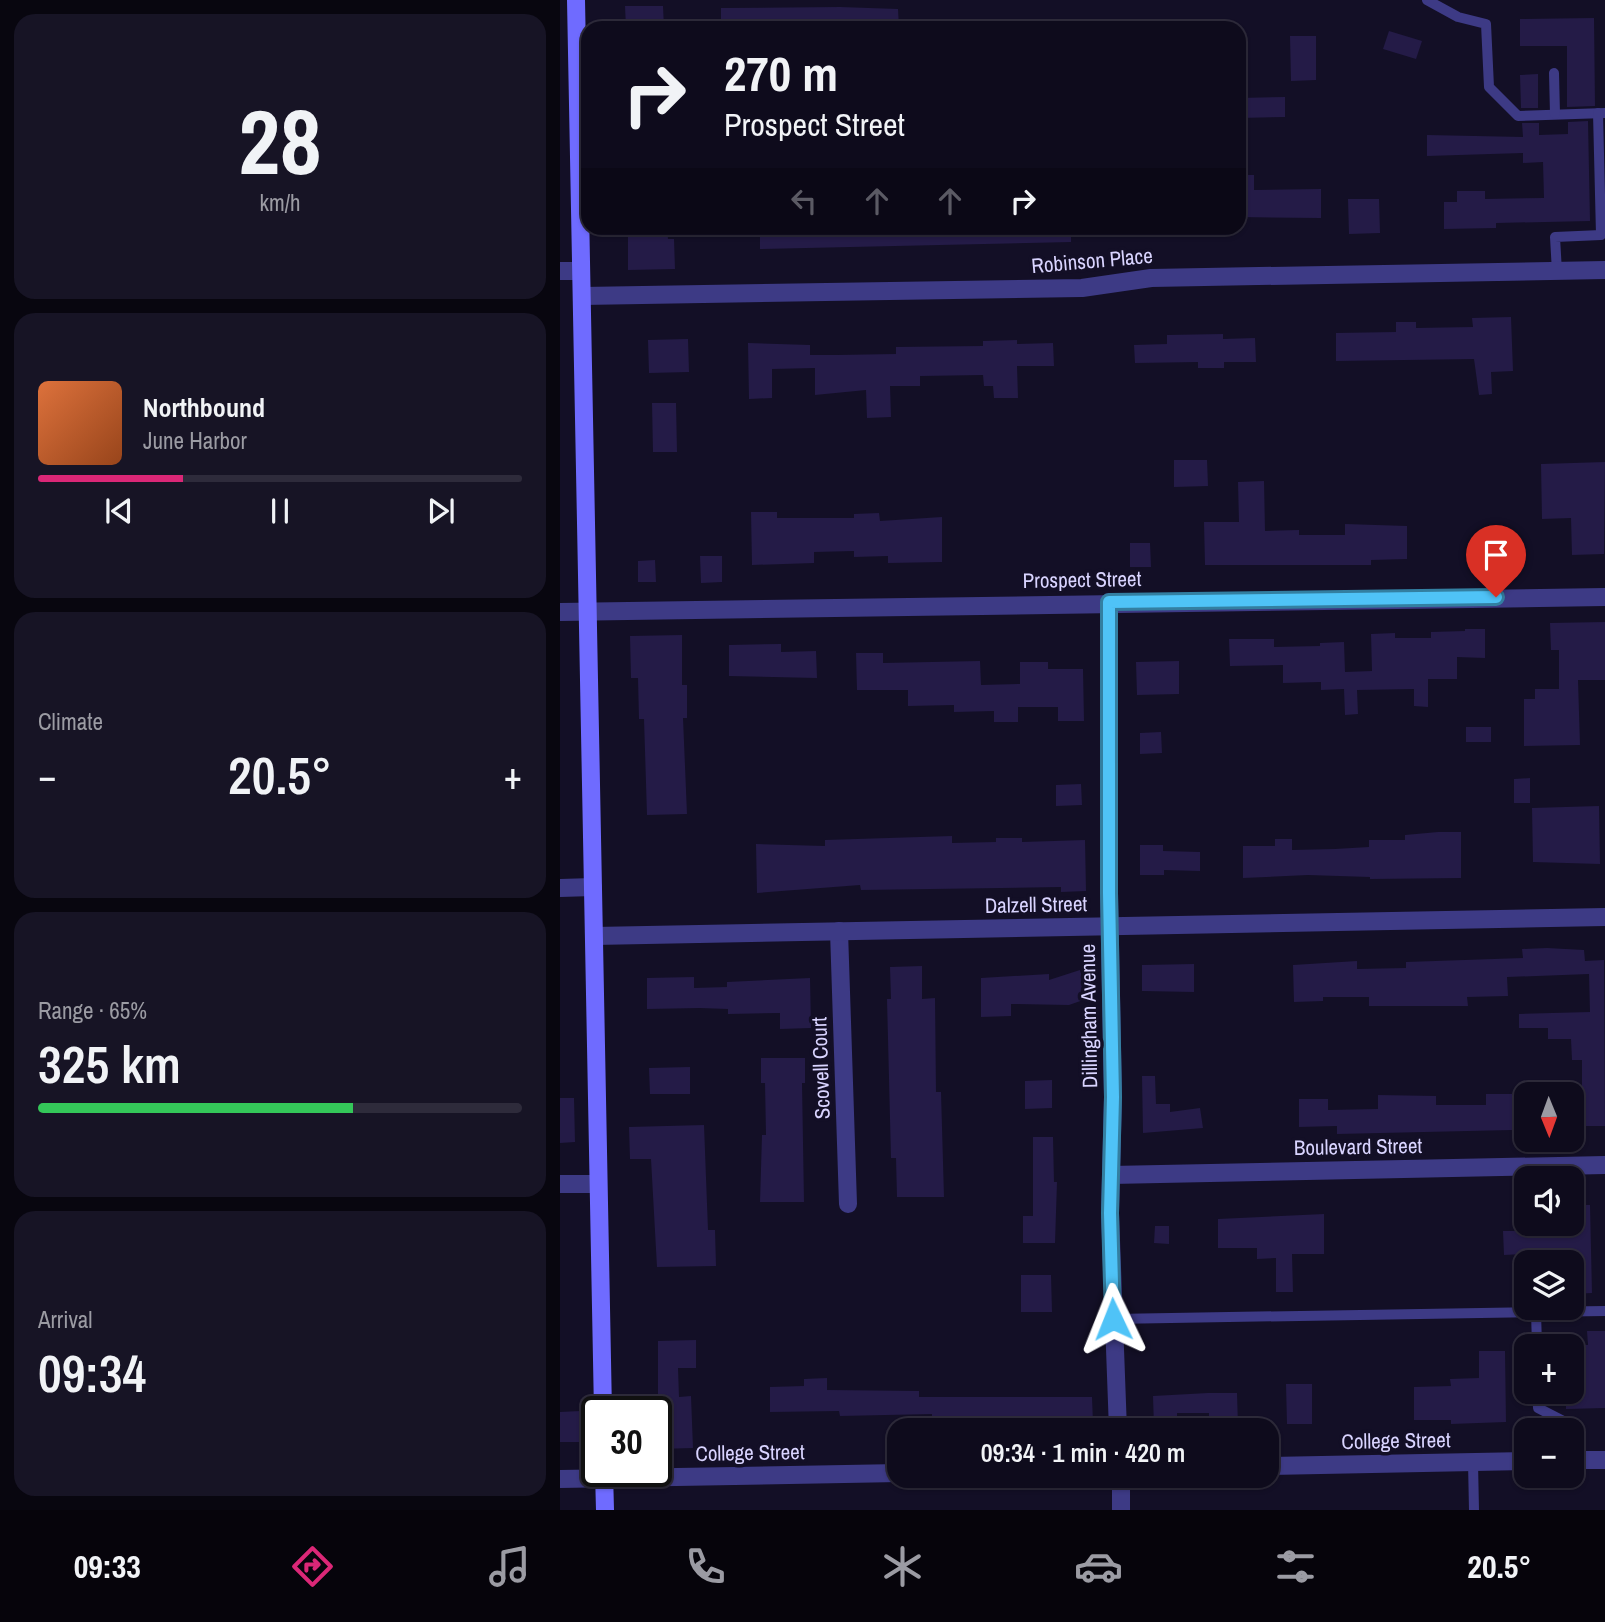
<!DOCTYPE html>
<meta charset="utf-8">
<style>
:root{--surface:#0e0b1c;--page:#171425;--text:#f1f3f6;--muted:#9b9ba3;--line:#2e2b3b;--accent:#db2777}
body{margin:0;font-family:"Archivo Narrow",sans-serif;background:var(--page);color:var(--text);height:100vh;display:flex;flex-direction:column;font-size:26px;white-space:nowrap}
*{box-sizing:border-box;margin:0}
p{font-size:23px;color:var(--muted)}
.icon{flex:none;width:38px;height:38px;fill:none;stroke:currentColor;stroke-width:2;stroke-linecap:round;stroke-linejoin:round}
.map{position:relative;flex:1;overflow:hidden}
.drawer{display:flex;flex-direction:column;gap:14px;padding:14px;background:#08060f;width:560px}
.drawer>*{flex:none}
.banner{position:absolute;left:21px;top:21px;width:665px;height:214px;border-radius:21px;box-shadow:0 2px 5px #0004,0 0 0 2px var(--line);background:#0e0b1c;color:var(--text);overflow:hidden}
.needle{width:46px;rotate:179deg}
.tools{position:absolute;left:954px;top:1082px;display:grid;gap:14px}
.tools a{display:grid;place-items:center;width:70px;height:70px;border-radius:14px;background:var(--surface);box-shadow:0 2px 5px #0004,0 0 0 2px var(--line);font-size:35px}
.speed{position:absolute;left:21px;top:1396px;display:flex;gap:14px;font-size:35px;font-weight:700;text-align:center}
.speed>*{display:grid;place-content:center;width:91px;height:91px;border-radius:50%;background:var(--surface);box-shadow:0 2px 5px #0004,0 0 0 2px var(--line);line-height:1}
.speed .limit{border:4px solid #111;border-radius:10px;background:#fff;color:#111}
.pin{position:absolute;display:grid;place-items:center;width:60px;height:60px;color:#fff;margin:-72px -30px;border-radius:50% 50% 50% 0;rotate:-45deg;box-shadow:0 0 7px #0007}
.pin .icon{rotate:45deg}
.me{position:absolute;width:77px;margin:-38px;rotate:358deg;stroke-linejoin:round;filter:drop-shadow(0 0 5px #0008)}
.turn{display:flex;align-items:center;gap:24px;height:147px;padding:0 28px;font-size:32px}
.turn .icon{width:91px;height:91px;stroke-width:2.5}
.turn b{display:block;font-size:49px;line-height:60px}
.lanes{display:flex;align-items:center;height:66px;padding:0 28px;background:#0003;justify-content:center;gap:35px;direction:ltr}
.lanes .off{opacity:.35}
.big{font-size:52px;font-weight:600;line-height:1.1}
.drawer .tile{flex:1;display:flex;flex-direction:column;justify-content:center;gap:10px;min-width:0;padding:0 24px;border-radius:21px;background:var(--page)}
.drawer .dial{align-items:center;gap:0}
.dial b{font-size:91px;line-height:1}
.song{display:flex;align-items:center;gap:21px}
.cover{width:84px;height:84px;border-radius:10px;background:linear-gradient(135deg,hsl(20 70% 55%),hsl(20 70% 35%))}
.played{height:7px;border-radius:4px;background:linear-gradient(90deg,var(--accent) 30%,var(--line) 30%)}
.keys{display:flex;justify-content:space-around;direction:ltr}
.heat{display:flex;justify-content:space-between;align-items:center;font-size:38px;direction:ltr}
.charge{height:10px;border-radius:5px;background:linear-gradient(90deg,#34c759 65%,var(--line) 0)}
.trip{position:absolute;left:327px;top:1418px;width:392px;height:70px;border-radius:21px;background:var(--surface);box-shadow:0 2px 5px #0004,0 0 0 2px var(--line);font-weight:600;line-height:70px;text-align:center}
.menu{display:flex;height:112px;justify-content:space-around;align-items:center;background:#06040b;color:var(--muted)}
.menu .icon{width:49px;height:49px}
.menu .current{color:var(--accent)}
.menu b{font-size:32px;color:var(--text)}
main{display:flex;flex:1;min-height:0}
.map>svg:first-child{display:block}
.building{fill:#241b47}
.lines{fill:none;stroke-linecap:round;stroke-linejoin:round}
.lane{stroke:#3d3a85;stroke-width:10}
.street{stroke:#3d3a85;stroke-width:18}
.secondary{stroke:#6f6bff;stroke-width:18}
.route-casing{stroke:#337fa1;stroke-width:18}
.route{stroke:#4fc3f7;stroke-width:12}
.labels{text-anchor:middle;stroke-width:7;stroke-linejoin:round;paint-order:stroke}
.street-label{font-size:21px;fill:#d9d4ff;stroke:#130f26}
</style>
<main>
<section class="drawer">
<div class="tile dial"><b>28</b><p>km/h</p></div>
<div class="tile">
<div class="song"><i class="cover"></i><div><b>Northbound</b><p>June Harbor</p></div></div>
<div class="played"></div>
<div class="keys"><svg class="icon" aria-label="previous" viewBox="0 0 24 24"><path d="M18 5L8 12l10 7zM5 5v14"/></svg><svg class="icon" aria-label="pause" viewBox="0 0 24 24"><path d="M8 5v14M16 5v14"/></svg><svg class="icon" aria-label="next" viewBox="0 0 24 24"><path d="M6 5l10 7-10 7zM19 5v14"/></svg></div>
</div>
<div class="tile"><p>Climate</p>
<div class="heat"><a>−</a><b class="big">20.5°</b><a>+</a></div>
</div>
<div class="tile"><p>Range · 65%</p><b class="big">325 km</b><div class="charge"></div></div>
<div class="tile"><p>Arrival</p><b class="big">09:34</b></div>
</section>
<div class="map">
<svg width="1045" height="1510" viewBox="0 0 1045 1510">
<rect width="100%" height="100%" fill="#130f26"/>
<g class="building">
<path d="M65,6H103L104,28H66Z"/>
<path d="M280,7L338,9L339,28H161V8Z"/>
<path d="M1034,18L1035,106L1007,107V46H960V19Z"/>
<path d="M829,31L862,41L856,59L823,49Z"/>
<path d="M730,36H756V80L731,81Z"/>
<path d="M978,74V108H961L960,75Z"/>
<path d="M725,97V117L679,118V98Z"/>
<path d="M1028,121L1030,221L936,223V228L884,229V202H897V191H925V199L984,198L983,162L963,163V153L867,156V135L963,137L962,123H979V135L1008,134V122Z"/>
<path d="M679,175H694V190L761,189V218L679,217Z"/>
<path d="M788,199H819L820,233L789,234Z"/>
<path d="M68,228H107L108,239H114L115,269L68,270Z"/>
<path d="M200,228H511V242L200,249Z"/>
<path d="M951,317L953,371L931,372L932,394L919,395L914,359L776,361V333L836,332V322H856V328L913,327L912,318Z"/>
<path d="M663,334V339L695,338L696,362H664V368H638V362L575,363L574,345L607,344V335Z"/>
<path d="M128,339L129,372L89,373L88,340Z"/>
<path d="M457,340V344L493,343L494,366H457L458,398H434L433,386H424L423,375L360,376V386H330L331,417L307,418L306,390L255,395V368L212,369V398L189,399L188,343L250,345V355H277L336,354V347L423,346V341Z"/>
<path d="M92,403H116L117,452H93Z"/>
<path d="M614,460H647L648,486L614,487Z"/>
<path d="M1045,462L1044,554L1012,555L1011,518L982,519L981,464Z"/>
<path d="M704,481L705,531L739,530V535H785V524L847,526V559L811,560V565H645L644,522H679L678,482Z"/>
<path d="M191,512H217V518H294V514L319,513L320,521L382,517V562L328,563V556L294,557V551L254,552V563L192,565Z"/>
<path d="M570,543H590L591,567H570Z"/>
<path d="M140,556H162V582L141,583Z"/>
<path d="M95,560L96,582H78V561Z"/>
<path d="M1045,622V680H1018L1020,745L964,746V699H975V689H999V650H991L990,623Z"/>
<path d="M905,629H925V658L897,657V679H868V707L854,706V689L797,690L798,714L785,715L784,689L761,690V682L723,683V665L670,666L669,639H714V647L760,646V643L784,642L785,672L812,671L811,634L835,633V638H871V632L905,631Z"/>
<path d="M122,635V685H127V718H123L127,814L87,815L84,719H79L78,678H71L70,636Z"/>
<path d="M221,644V652L256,651L257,678L169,676V645Z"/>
<path d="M296,653H323V663L420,661L421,685L460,684V662H488V669H523L524,721H498V707H458V722H434V711L394,712V705L348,706V690H297Z"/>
<path d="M619,661V694L577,695L576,662Z"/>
<rect x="906" y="727" width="25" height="15"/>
<path d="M601,732L602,753L580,754V733Z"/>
<path d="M970,778V803H954V779Z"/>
<path d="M521,784L522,805L496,806V785Z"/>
<path d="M1039,806L1040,864L973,862L972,808Z"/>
<path d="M878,832H901V878L810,879V877L748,875L683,878V846H715V839H732V850L775,849L809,847V840H845V835Z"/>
<path d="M392,836V843L436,842V838H462V842L525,840L526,891L501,892V887L301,890L300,885L197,893L196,844L265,846V840Z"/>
<path d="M580,845H603V851L640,852V871L604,870V875H580Z"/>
<path d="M987,948L1024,950L1025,961L1044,960L1045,1126H1014L1013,1099H1022V1060H1012L1011,1039H988V1028H959V1014L1030,1012L1029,974L947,977L948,996L907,997L908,1006H809V997H763V1001L734,1002L733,965L797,961V969L846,968V962L963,958L962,949Z"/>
<path d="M634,964V992L582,991V965Z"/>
<path d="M362,966V999L375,998L376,1092H381L384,1197H337L336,1158H331L327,999H331L330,967Z"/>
<path d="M520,970L529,998L509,1005L451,1004V1016L421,1017V978L489,974V980Z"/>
<path d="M134,977V988L167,987V982L250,978L251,1028L220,1029V1013L168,1014V1009L140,1008L87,1009V978Z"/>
<path d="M201,1058H245V1083H242L244,1202H200L202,1135H206L205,1083H201Z"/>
<path d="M130,1067V1094H90L89,1068Z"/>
<path d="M582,1076H595L596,1104H610V1112L640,1108L643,1128L583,1133Z"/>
<path d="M492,1080V1108L465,1109V1081Z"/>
<path d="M926,1094H952V1130L777,1134V1126L739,1127V1099H768V1110L818,1109V1095L876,1096V1105H926Z"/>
<path d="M0,1098H14L15,1142L0,1143Z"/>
<path d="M144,1125L148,1230H155L156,1266L97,1267L91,1159H70L69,1127Z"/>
<path d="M473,1137H493L494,1182H497L495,1243H463V1216H473Z"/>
<path d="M1012,1205H1030L1032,1293L1012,1294V1262H963V1254L944,1255L943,1231H972V1223H1012Z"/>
<path d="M764,1214V1254H732L733,1292H716V1258L697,1259V1248H658V1219Z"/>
<path d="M595,1226H609V1244L594,1243Z"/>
<path d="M461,1275H491L492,1312H461Z"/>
<path d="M1027,1331H1045V1408L1006,1409V1391H1012V1345H1028Z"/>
<path d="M136,1340V1368H118L119,1397L131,1396L133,1448L98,1449V1341Z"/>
<path d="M919,1351H945L946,1422L891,1424V1420H854V1387L891,1386L890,1379L919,1378Z"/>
<path d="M267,1378V1390L359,1391V1397H532L533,1423L447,1427V1423L372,1422V1414L280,1416L279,1411L210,1412V1387L244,1386V1379Z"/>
<path d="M726,1384H752V1424H727Z"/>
<path d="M648,1393H677L678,1426H649V1413H617V1427H594L593,1396Z"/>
<path d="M20,1411L21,1442H0V1412Z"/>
</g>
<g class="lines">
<g class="lane">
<path d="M867,0L898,17L926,24L929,87L958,116L1045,113"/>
<path d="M994,73L995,114"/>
<path d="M997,272L995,237L1041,235L1038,113"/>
<path d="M553,1319L976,1312"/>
<path d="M977,1346L976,1312L1045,1311"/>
<path d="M977,1391L978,1408L1015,1427L1016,1460"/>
<path d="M913,1462L914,1510"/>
</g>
<g class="street">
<path d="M0,271H21"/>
<path d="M22,296L522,288L591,278L1045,270"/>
<path d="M549,602V893L553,1097L550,1213L558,1430"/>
<path d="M0,612L1045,597"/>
<path d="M0,888L33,887"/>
<path d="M279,931L288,1204"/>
<path d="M34,936L1045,917"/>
<path d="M551,1175L1045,1165"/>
<path d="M0,1184H38"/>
<path d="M1012,1460H1045"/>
<path d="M707,1466L966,1461"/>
<path d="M561,1475V1510"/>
<path d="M0,1479L340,1473"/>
</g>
<g class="secondary">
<path d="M16,0L43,1412"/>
<path d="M44,1472L45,1510"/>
</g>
</g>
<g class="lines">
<g class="route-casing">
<path id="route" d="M553,1319L550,1213L553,1097L549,893V602L936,597"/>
</g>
<use href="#route" class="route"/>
</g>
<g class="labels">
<g class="street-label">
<text transform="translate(532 261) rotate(-5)" y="7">Robinson Place</text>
<text transform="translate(522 580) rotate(-1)" y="7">Prospect Street</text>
<text transform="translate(476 905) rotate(-1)" y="7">Dalzell Street</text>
<text transform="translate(529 1016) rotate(-91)" y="7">Dillingham Avenue</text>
<text transform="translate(261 1068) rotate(-92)" y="7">Scovell Court</text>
<text transform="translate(798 1147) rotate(-1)" y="7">Boulevard Street</text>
<text transform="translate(836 1441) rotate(-1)" y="7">College Street</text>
<text transform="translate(190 1453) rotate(-1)" y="7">College Street</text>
</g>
</g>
</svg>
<div class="tools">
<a><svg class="needle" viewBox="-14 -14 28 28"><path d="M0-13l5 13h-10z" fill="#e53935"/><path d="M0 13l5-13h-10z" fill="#9b9ba3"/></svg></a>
<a><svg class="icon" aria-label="sound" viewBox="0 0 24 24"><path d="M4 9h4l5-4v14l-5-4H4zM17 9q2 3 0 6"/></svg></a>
<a><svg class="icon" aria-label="layers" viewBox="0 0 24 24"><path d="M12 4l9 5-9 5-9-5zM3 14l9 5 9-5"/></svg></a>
<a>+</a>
<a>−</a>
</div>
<div class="speed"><div class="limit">30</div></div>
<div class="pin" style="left:936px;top:597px;background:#d93025"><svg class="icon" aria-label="arrive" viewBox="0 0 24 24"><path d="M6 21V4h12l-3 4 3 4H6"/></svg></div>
<svg class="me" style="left:553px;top:1319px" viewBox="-20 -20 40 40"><path d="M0-17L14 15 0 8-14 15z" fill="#4fc3f7" stroke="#fff" stroke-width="4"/></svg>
<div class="trip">09:34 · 1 min · 420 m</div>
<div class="banner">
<div class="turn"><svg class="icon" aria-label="right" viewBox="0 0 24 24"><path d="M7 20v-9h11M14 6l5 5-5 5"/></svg><div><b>270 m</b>Prospect Street</div></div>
<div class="lanes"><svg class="icon off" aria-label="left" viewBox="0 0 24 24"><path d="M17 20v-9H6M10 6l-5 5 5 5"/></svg><svg class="icon off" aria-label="ahead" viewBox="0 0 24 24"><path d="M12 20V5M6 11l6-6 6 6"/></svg><svg class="icon off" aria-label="ahead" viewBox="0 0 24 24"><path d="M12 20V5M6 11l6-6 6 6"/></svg><svg class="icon" aria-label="right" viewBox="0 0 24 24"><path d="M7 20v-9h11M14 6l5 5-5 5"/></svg></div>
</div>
</div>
</main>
<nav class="menu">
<b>09:33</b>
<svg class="icon current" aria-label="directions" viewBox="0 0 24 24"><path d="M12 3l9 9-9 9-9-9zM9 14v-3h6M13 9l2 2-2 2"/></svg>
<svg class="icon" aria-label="music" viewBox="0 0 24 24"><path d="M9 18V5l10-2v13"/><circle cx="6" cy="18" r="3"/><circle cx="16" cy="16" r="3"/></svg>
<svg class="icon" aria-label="phone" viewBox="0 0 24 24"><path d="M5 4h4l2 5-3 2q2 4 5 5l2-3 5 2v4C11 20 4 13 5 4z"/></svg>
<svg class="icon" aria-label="climate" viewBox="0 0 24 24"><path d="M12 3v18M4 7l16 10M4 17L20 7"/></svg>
<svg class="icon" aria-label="car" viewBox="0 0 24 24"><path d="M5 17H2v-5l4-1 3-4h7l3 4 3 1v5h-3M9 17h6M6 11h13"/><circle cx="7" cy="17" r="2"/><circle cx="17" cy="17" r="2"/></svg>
<svg class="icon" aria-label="filters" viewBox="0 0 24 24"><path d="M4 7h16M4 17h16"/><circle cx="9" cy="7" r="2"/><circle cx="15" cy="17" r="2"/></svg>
<b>20.5°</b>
</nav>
